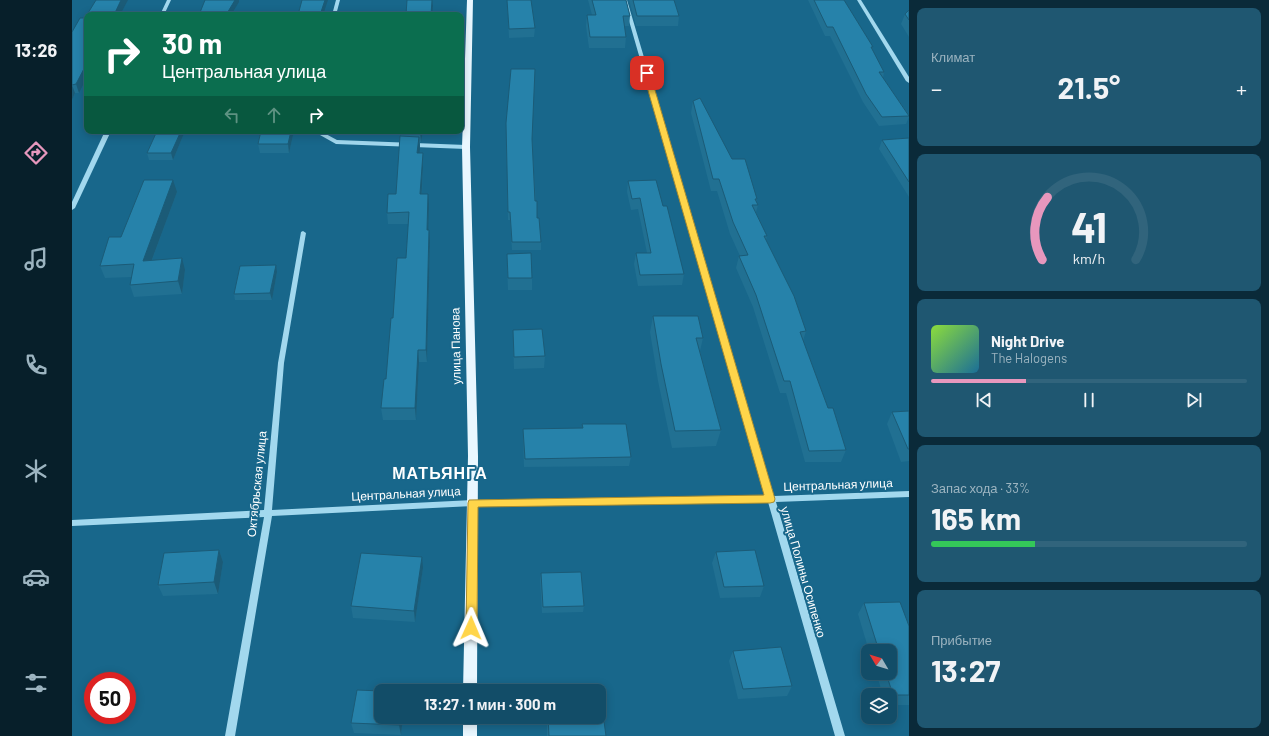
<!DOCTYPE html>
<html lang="ru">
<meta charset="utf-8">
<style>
:root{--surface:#124d68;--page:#1f5771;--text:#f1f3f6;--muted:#9cb4c0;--line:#31647c;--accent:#e797bd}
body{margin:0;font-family:Barlow,sans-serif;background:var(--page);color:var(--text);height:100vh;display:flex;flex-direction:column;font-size:15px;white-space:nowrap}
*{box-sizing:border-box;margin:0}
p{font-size:13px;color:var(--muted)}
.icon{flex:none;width:22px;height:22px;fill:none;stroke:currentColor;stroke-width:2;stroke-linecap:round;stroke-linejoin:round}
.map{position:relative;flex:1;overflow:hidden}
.panel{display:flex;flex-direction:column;gap:8px;padding:8px;background:#0a2a39;width:360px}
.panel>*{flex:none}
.hud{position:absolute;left:12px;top:12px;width:380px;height:122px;border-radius:8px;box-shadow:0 2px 10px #0003,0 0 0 1px var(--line);background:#0b6e4f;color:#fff;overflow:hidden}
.needle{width:26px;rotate:308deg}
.tools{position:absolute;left:789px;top:644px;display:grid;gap:8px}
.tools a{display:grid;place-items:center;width:36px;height:36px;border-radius:8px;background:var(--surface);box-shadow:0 2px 10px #0003,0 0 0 1px var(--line);font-size:20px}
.speed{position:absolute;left:12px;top:672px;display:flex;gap:8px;font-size:20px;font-weight:700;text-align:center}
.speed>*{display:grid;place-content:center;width:52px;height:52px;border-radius:50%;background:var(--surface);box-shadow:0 2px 10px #0003,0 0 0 1px var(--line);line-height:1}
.speed .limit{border:6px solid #d22;background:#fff;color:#111}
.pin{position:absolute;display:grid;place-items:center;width:34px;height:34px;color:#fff;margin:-17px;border-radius:8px;box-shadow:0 2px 6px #0006}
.me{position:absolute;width:44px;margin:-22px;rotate:1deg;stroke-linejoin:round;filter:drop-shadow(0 0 3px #0008)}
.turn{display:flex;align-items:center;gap:14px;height:84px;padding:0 12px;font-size:18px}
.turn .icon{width:52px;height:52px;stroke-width:2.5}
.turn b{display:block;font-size:28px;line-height:34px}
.lanes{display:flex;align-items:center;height:38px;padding:0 12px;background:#0003;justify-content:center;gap:20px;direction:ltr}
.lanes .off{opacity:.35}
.big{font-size:30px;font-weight:700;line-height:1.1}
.panel .tile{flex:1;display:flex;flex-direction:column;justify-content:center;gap:6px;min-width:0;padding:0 14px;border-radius:8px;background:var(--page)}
.panel .dial{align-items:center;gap:0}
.dial svg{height:104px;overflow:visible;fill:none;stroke:var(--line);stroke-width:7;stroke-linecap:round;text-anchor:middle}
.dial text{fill:var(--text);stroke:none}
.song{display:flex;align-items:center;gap:12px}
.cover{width:48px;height:48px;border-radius:6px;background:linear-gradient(135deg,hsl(90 70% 55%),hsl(200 70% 35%))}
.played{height:4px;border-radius:2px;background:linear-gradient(90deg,var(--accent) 30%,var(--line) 30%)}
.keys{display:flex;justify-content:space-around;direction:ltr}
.heat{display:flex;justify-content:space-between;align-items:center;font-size:22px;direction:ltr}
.charge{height:6px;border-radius:3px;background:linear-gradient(90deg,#34c759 33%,var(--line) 0)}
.trip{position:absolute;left:302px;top:684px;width:232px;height:40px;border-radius:8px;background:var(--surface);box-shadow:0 2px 10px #0003,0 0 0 1px var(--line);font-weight:700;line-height:40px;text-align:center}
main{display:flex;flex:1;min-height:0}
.dock{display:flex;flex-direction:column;width:72px;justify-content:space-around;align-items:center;background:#071f2a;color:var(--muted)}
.dock .icon{width:28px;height:28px}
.dock .current{color:var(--accent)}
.dock b{font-size:18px;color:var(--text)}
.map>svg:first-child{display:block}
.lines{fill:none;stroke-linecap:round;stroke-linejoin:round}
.minor{fill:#a2d8ee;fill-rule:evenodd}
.major{fill:#e9f7ff;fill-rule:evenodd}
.wall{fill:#217092}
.shaded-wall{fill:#1b5b77}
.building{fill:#2682aa;stroke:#1b5b77}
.route{fill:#ffd54a;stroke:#a68a30}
.labels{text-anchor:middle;stroke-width:4;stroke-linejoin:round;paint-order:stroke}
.street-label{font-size:12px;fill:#fff;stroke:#18678b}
.district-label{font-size:16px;font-weight:bold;letter-spacing:1px;fill:#fff;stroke:#18678b}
</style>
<main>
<nav class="dock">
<b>13:26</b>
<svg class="icon current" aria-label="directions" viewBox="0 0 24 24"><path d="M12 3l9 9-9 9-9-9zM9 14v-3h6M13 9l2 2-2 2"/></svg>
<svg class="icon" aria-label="music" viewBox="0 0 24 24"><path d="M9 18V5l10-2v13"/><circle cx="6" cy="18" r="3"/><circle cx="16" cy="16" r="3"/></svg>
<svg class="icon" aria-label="phone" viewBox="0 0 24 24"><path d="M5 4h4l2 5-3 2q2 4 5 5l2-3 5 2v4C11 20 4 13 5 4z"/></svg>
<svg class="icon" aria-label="climate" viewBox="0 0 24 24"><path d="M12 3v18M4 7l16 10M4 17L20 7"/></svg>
<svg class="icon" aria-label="car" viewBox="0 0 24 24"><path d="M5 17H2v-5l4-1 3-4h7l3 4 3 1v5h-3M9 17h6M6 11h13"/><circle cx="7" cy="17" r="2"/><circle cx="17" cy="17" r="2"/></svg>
<svg class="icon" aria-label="filters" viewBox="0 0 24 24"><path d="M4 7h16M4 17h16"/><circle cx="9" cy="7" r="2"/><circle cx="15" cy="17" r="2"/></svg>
</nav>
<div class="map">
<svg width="837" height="736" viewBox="0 0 837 736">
<rect width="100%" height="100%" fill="#18678b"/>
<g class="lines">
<g class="minor">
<path d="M95,0H99L92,15H88Z"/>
<path d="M264,0H268L264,15H260Z"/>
<path d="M551,0H555L702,496L837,491V497L704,502L773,736H763L696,502L401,506L200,516L163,736H153L192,517L0,526V520L192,510L206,363L229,232L231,231L234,233L212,363L200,510L401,500L694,496Z"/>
<path d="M785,0H789L837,77V83L834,81Z"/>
<path d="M33,131H39L3,208L0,210V202Z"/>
<path d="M245,131H251L252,133L265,140L394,145L397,147L394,149L264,144L248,135Z"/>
</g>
<g class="major">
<path d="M395,0H401L398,147L406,456L405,691H391L396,456L390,147Z"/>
<rect x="391" y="717" width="14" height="19"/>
</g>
</g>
<g class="wall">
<path d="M435,0L463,28L462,37L437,38Z"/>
<path d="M516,0H554L558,16L557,26H552L554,37L553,48H517L514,26L515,15H520Z"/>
<path d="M557,0H602L607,16L606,26H564Z"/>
<path d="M736,0H772L801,47L800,49L812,72L811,78L837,115V117L834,124L807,126L791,102L758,36H753Z"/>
<path d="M837,10V37L829,24L833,14Z"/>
<path d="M15,15L7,93H3L0,100V32L13,18Z"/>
<path d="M621,101L660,159L685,199L684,202L686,205L684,212L695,236L694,240L734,331L731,341L756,408L774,450L769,462H733L714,393H708L681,307L664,268L667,256H668L658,234L645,191H639L619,113Z"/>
<path d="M434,123L460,140L465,218L469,242V250H440L438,220H436Z"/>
<path d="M85,131H113L101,160H77L75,153Z"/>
<path d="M189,131H222L217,153H188L186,144Z"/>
<path d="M310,131H351L349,142H348V149L347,153L351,165L350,194L357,205L356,230L358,241L355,362H347L344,420H311L309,408L314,379L321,318L334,258L336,224H316L315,213L324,194L329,136V131Z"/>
<path d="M837,138V197L807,149L810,140Z"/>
<path d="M556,181L591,206L612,274L610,285L566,286L562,264L564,253H575L566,209L559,210L555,192Z"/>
<path d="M105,192L80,260L113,270L110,294L62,297L58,285L60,277L33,278L28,266L49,237Z"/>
<path d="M435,254L460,278V290H436L435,266Z"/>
<path d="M205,272L200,300H163L162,294Z"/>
<path d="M581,316L631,338L628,351L649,430L644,446L600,448L586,381L578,332Z"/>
<path d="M441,330L473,356L472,368L442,369L441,342Z"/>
<path d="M837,411V461L829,462L815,424L820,412Z"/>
<path d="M510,424L559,457L557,466L452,467L451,437V429L510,428Z"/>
<path d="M147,550L151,562L146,594L91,596L86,585Z"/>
<path d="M644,552L692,586L688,597L648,598L640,563Z"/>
<path d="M351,568L343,622L281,618L279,606Z"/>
<path d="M469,573L512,606L511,612L470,613L468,579Z"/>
<path d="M792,603L837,626V705H818V695H811L804,673H818V651H797L786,614Z"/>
<path d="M661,651L720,686L715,696L666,699L657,661Z"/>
<path d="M331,717L329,735L282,733L279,723Z"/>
<path d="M476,717L534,736H475V725Z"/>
</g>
<g class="shaded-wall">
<path d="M49,0H56L48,15H42Z"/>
<path d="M163,0H167V2L159,15H154Z"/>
<path d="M253,0H256L251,15H248Z"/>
<path d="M360,0L361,6L360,15H359Z"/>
<path d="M15,63V77L7,93L4,84Z"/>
<path d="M0,85L3,93L0,100Z"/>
<path d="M109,131H113L101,160L99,153Z"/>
<path d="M219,131H222L217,153L216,144Z"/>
<path d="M349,131H351L349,142L348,132Z"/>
<path d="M347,137L348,149L346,165L345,153Z"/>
<path d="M351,153V165L349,205L348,194Z"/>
<path d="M101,180L105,192L75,273L71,261Z"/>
<path d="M356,194L357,205L356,241L355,230Z"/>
<path d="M357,230L358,241L355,362L354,350Z"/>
<path d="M110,258L113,270L110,294L106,281Z"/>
<path d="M204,265L205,272L200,300L198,293Z"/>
<path d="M346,350L347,362L344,420L343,408Z"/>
<path d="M147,550L151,562L146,594L142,582Z"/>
<path d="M350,557L351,568L343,622L342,611Z"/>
<path d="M328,717H331L329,735L327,725Z"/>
</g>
<g class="building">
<path d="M24,0H49L42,15H15V63L4,84L0,85V32L8,18H13Z"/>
<path d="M133,0H163L154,15H127Z"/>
<path d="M230,0H253L248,15H226Z"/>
<path d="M335,0H360L359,15H334Z"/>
<path d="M435,0H459L463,28L437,29Z"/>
<path d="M520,0H554L558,16H551L554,37H518L515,15H524Z"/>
<path d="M561,0H602L607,16H565Z"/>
<path d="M742,0H772L801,47H799L812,72H807L837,116L810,117L794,94L761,27H755Z"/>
<path d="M837,10V20L833,14Z"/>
<path d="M439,69H463L460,139L463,201H465V218H467L469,242H440L438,212H436L434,123Z"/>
<path d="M628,98L660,159H673L685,199H683L686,205H680L695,236H692L722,296L734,331L728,332L756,408H761L774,450L737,451L718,381H712L684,295L667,256L676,255L661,222L647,179H641L621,101Z"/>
<path d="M85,131H109L99,153H75Z"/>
<path d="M189,131H219L216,144H186Z"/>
<path d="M329,131H349L348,132Z"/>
<path d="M328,136L347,137L345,153H351L348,194H356L355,230H357L354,350H346L343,408H309L312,379H314L319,318H321L325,258H334L337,212L315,213L316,194H324Z"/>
<path d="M837,138V182L810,140Z"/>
<path d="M72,180H101L71,261L110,258L106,281L58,285L62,264L28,266L37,237H49Z"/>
<path d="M584,180L591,206H595L612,274L568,275L564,253H579L568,198L560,199L556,181Z"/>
<path d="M459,253L460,278H436L435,254Z"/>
<path d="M204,265L198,293L162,294L168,266Z"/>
<path d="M581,316H626L631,338H624L649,430L603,431L589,364Z"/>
<path d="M470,329L473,356L442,357L441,330Z"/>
<path d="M837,411V449H836L820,412Z"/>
<path d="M510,424H554L559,457L453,459L451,429L511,428Z"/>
<path d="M147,550L142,582L86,585L92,553Z"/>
<path d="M683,550L692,586L652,587L644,552Z"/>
<path d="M289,553L350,557L342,611L279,606Z"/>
<path d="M509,572L512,606L471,607L469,573Z"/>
<path d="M828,602L837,626V695H821L814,673H818V651H807L792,603Z"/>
<path d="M709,647L720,686L671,689L661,651Z"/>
<path d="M285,690L309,691V717H328L327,725L279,723Z"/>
<path d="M527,714H531L534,736H477L476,717H527Z"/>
</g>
<path class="route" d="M572,72L578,73L703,499L702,502L698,503L406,507L405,628L403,632L399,633L395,632L394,628L396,503L397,500L692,495L571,73Z"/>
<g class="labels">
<g class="street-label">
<text transform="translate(384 346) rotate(-91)" y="4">улица Панова</text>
<text transform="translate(185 484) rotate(-84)" y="4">Октябрьская улица</text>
<text transform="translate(766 485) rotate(-2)" y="4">Центральная улица</text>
<text transform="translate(334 494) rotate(-3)" y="4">Центральная улица</text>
<text transform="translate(731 572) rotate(74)" y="4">улица Полины Осипенко</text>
</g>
<g class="district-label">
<text x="368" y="479">МАТЬЯНГА</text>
</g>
</g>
</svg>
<div class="tools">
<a><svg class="needle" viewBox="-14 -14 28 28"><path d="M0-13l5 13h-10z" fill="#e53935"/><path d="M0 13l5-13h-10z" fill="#9cb4c0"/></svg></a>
<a><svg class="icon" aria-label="layers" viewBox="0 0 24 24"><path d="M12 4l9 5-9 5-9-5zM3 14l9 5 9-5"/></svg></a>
</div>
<div class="speed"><div class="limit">50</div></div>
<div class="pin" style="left:575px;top:73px;background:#d93025"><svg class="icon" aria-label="arrive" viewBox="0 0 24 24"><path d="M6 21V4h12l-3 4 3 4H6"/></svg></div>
<svg class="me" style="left:399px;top:628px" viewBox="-20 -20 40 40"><path d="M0-17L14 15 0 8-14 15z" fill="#ffd54a" stroke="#fff" stroke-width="4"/></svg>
<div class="trip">13:27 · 1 мин · 300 m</div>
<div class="hud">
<div class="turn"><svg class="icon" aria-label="right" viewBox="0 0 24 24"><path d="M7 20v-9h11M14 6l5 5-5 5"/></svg><div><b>30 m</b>Центральная улица</div></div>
<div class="lanes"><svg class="icon off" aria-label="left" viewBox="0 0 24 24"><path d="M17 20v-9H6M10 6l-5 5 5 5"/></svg><svg class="icon off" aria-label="ahead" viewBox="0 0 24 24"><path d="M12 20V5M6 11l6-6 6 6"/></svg><svg class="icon" aria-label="right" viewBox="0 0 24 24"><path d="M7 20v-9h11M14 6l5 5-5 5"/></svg></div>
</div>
</div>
<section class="panel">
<div class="tile"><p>Климат</p>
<div class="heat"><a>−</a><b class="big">21.5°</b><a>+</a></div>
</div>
<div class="tile dial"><svg viewBox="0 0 100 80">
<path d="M14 69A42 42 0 1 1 86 69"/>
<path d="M14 69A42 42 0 0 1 18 21" stroke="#e797bd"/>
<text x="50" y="56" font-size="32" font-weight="700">41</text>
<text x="50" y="72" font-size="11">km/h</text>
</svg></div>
<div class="tile">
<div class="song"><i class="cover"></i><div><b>Night Drive</b><p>The Halogens</p></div></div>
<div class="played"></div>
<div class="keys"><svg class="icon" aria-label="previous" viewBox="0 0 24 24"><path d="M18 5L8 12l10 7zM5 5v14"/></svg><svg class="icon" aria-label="pause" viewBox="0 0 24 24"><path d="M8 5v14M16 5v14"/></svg><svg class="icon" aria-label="next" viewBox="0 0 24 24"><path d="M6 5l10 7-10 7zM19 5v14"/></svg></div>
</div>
<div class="tile"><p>Запас хода · 33%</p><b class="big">165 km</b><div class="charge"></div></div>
<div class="tile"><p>Прибытие</p><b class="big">13:27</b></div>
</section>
</main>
